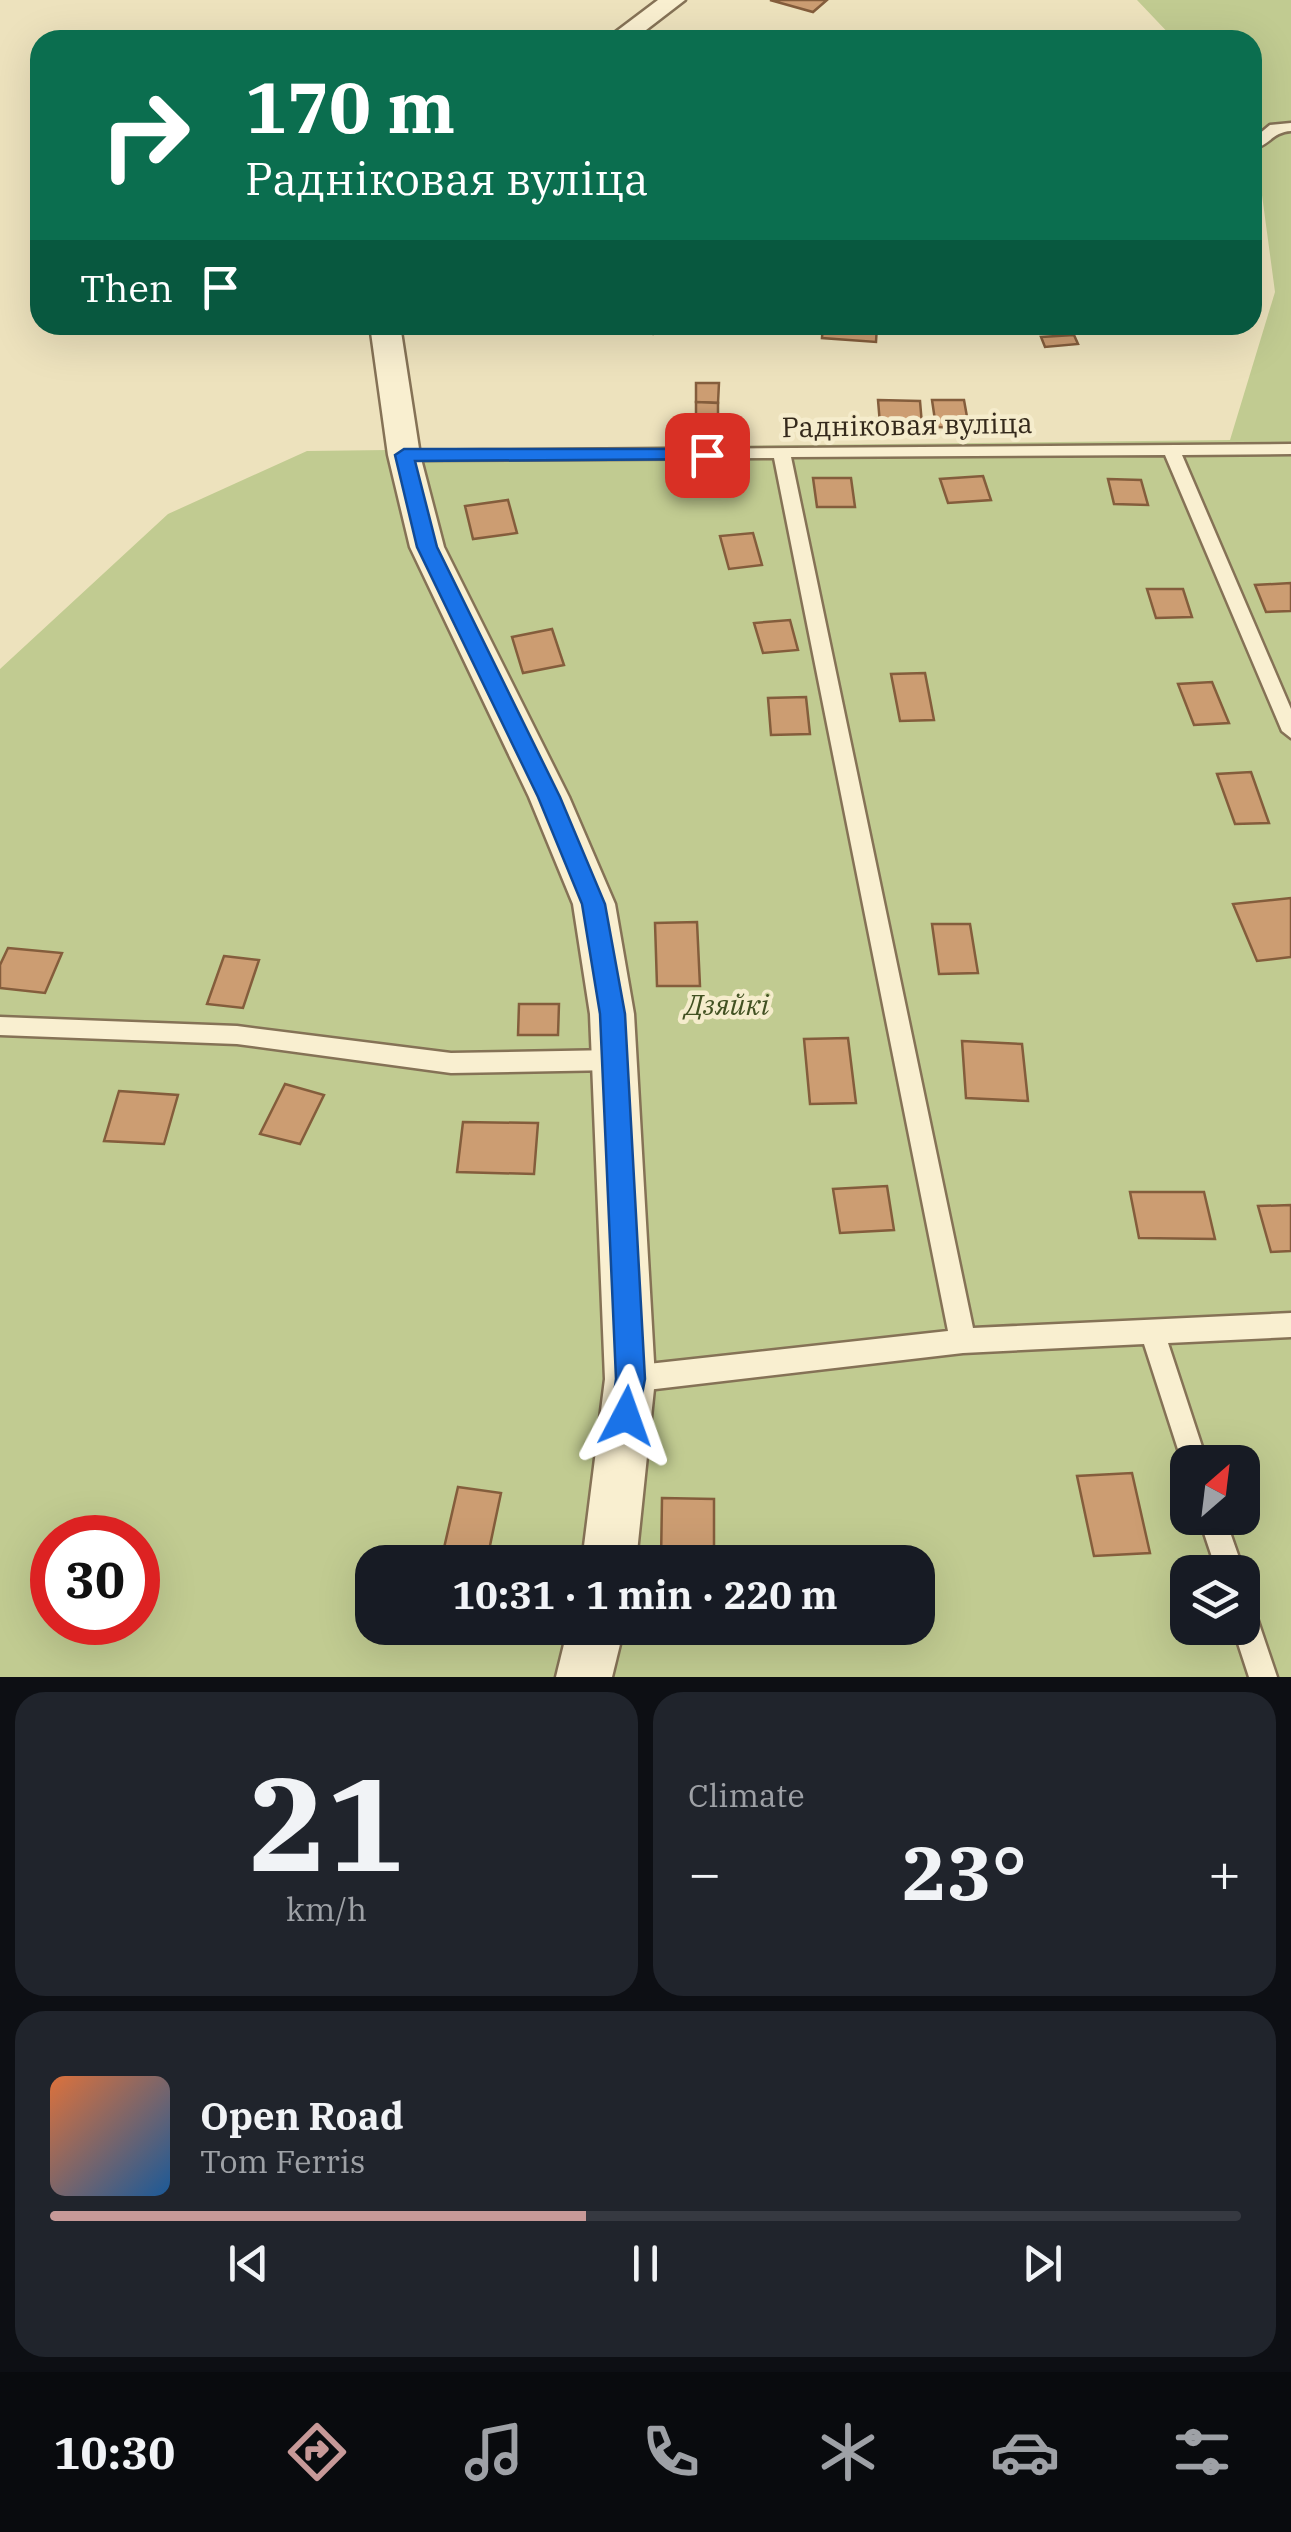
<!DOCTYPE html>
<meta charset="utf-8">
<style>
:root{--surface:#171b24;--page:#20242c;--text:#f1f3f6;--muted:#9ea1a6;--line:#363941;--accent:#c79998}
body{margin:0;font-family:"IBM Plex Serif",serif;background:var(--page);color:var(--text);height:100vh;display:flex;flex-direction:column;font-size:38px;white-space:nowrap}
*{box-sizing:border-box;margin:0}
p{font-size:32px;color:var(--muted)}
.icon{flex:none;width:55px;height:55px;fill:none;stroke:currentColor;stroke-width:2;stroke-linecap:round;stroke-linejoin:round}
.map{position:relative;height:1677px;overflow:hidden}
.sheet{display:flex;flex-direction:column;gap:15px;padding:15px;background:#0d0f14;flex:1}
.sheet>*{flex:none}
.guide{position:absolute;left:30px;top:30px;width:1232px;height:305px;border-radius:30px;box-shadow:0 10px 40px #0002;background:#0b6e4f;color:#fff;overflow:hidden}
.needle{width:65px;rotate:28deg}
.buttons{position:absolute;left:1170px;top:1445px;display:grid;gap:20px}
.buttons a{display:grid;place-items:center;width:90px;height:90px;border-radius:20px;background:var(--surface);box-shadow:0 10px 40px #0002;font-size:50px}
.speed{position:absolute;left:30px;top:1515px;display:flex;gap:20px;font-size:50px;font-weight:700;text-align:center}
.speed>*{display:grid;place-content:center;width:130px;height:130px;border-radius:50%;background:var(--surface);box-shadow:0 10px 40px #0002;line-height:1}
.speed .limit{border:15px solid #d22;background:#fff;color:#111}
.pin{position:absolute;display:grid;place-items:center;width:85px;height:85px;color:#fff;margin:-42px;border-radius:20px;box-shadow:0 5px 15px #0006}
.me{position:absolute;width:110px;margin:-55px;rotate:4deg;stroke-linejoin:round;filter:drop-shadow(0 0 8px #0008)}
.turn{display:flex;align-items:center;gap:35px;height:210px;padding:0 50px;font-size:45px}
.turn .icon{width:130px;height:130px;stroke-width:2.5}
.turn b{display:block;font-size:70px;line-height:85px}
.then{display:flex;align-items:center;height:95px;padding:0 50px;background:#0003;gap:20px;font-size:38px}
.big{font-size:75px;font-weight:700;line-height:1.1}
.sheet .card{flex:1;display:flex;flex-direction:column;justify-content:center;gap:15px;min-width:0;padding:0 35px;border-radius:30px;background:var(--page)}
.sheet .dial{align-items:center;gap:0}
.dial b{font-size:130px;line-height:1}
.song{display:flex;align-items:center;gap:30px}
.cover{width:120px;height:120px;border-radius:15px;background:linear-gradient(135deg,hsl(20 70% 55%),hsl(210 70% 35%))}
.played{height:10px;border-radius:5px;background:linear-gradient(90deg,var(--accent) 45%,var(--line) 45%)}
.keys{display:flex;justify-content:space-around;direction:ltr}
.heat{display:flex;justify-content:space-between;align-items:center;font-size:55px;direction:ltr}
.sheet .tiles{flex:1;display:grid;gap:15px;grid-template-columns:1fr 1fr}
.card:last-child{grid-column:span 2}
.trip{position:absolute;left:355px;top:1545px;width:580px;height:100px;border-radius:30px;background:var(--surface);box-shadow:0 10px 40px #0002;font-weight:700;line-height:100px;text-align:center}
.menu{display:flex;height:160px;justify-content:space-around;align-items:center;background:#090b0e;color:var(--muted)}
.menu .icon{width:70px;height:70px}
.menu .current{color:var(--accent)}
.menu b{font-size:45px;color:var(--text)}
.map>svg:first-child{display:block}
.green{fill:#c1cb91;fill-rule:evenodd}
.building{fill:#cc9d72;stroke:#845d3c;stroke-width:2.5}
.lines{fill:none;stroke-linecap:round;stroke-linejoin:round}
.lane-casing{stroke:#857256;stroke-width:5}
.street-casing{stroke:#857256;stroke-width:5}
.lane{fill:#f9efd0;fill-rule:evenodd}
.street{fill:#f9efd0;fill-rule:evenodd}
.route{fill:#1a73e8;stroke:#114b97;stroke-width:2.5}
.labels{text-anchor:middle;stroke-width:9;stroke-linejoin:round;paint-order:stroke}
.street-label{font-size:28px;fill:#34291b;stroke:#f5eccc}
.park-label{font-size:28px;font-style:italic;fill:#425122;stroke:#f5eccc}
</style>
<div class="map">
<svg width="1291" height="1677" viewBox="0 0 1291 1677">
<rect width="100%" height="100%" fill="#ede2bd"/>
<path class="green" d="M1137,0H1291V1677H0V669L168,514L307,451L1230,440L1275,292L1253,128L1252,40H1175ZM1188,1462H1242V1518H1188ZM52,1538H138V1622H52ZM372,1562H918V1628H372ZM1188,1572H1242V1628H1188Z"/>
<g class="building">
<path d="M770,0H827L813,12Z"/>
<path d="M609,325H657L653,334L607,329Z"/>
<path d="M823,325H877L876,342L822,338Z"/>
<path d="M1074,335L1078,344L1045,347L1041,337Z"/>
<path d="M696,383H719L718,403L696,402Z"/>
<path d="M878,400L920,401L922,425L880,424Z"/>
<path d="M932,400H964L969,428L936,427Z"/>
<path d="M696,402L718,403V415H696Z"/>
<path d="M983,476L991,500L948,503L940,479Z"/>
<path d="M813,478H851L855,507H817Z"/>
<path d="M1108,479L1141,480L1148,505L1114,504Z"/>
<path d="M508,500L517,533L473,539L465,506Z"/>
<path d="M753,533L762,565L729,569L720,536Z"/>
<path d="M1291,583V611L1266,612L1255,585Z"/>
<path d="M1147,589H1183L1192,617L1156,618Z"/>
<path d="M790,620L798,650L763,653L754,623Z"/>
<path d="M552,629L564,665L523,673L512,637Z"/>
<path d="M925,673L934,720L900,721L891,674Z"/>
<path d="M1212,682L1229,723L1194,725L1178,684Z"/>
<path d="M806,697L810,734L771,735L768,698Z"/>
<path d="M1251,772L1269,823L1235,824L1217,774Z"/>
<path d="M1291,898V957L1257,961L1233,904Z"/>
<path d="M697,922L700,986H657L655,923Z"/>
<path d="M932,924H970L978,973L939,974Z"/>
<path d="M8,948L62,953L45,993L0,988V965Z"/>
<path d="M224,956L259,960L243,1008L207,1004Z"/>
<path d="M519,1004H559L558,1035H518Z"/>
<path d="M848,1038L856,1103L810,1104L804,1039Z"/>
<path d="M962,1041L1022,1044L1028,1101L966,1098Z"/>
<path d="M285,1084L324,1095L300,1144L260,1134Z"/>
<path d="M119,1091L178,1095L164,1144L104,1141Z"/>
<path d="M463,1122L538,1123L534,1174L457,1172Z"/>
<path d="M887,1186L894,1230L840,1233L833,1189Z"/>
<path d="M1130,1192H1204L1215,1239L1139,1238Z"/>
<path d="M1291,1205V1251L1271,1252L1258,1206Z"/>
<path d="M1132,1473L1150,1553L1094,1556L1077,1476Z"/>
<path d="M458,1487L501,1493L488,1555L444,1548Z"/>
<path d="M662,1498L714,1499V1562H661Z"/>
</g>
<g class="lines">
<g class="lane-casing">
<g id="lane">
<path d="M1291,123V131C1272,132 1268,147 1252,149V140L1270,125Z"/>
<path d="M1291,444V454L1182,455L1291,709V738L1282,731L1165,455L791,457L973,1328L1291,1313V1337L1168,1343L1207,1462H1188V1472L1185,1471L1144,1344L963,1353L630,1392L621,1388L617,1379L621,1370L630,1366L948,1331L774,458L404,460L396,455L398,451Z"/>
<path d="M0,1017L237,1026L451,1053L614,1050L622,1053L625,1060L622,1067L614,1070L451,1073L237,1044L0,1035Z"/>
<path d="M1199,1518H1225L1244,1572L1242,1575L1217,1572Z"/>
<path d="M1242,1599L1252,1603L1277,1677H1249L1233,1628H1242Z"/>
</g>
</g>
<g class="street-casing">
<g id="street">
<path d="M658,0H685L633,40H605Z"/>
<path d="M370,325H400L420,455L444,547L569,797L615,904L634,1014L655,1379L636,1562H582L605,1379L590,1014L573,904L529,797L410,547L388,455Z"/>
<path d="M568,1628H624L612,1677H556Z"/>
</g>
</g>
<use href="#lane" class="lane"/>
<use href="#street" class="street"/>
</g>
<path class="route" d="M707,449L716,455L713,459L415,461L437,547L560,797L605,904L625,1014L645,1379L636,1426L626,1430L616,1426L611,1416L616,1379L600,1014L582,904L538,797L417,547L395,455L404,449Z"/>
<g class="labels">
<g class="street-label">
<text transform="translate(907 425) rotate(-1)" y="10">Радніковая вуліца</text>
</g>
<g class="park-label">
<text x="727" y="1015">Дзяйкі</text>
</g>
</g>
</svg>
<div class="buttons">
<a><svg class="needle" viewBox="-14 -14 28 28"><path d="M0-13l5 13h-10z" fill="#e53935"/><path d="M0 13l5-13h-10z" fill="#9ea1a6"/></svg></a>
<a><svg class="icon" aria-label="layers" viewBox="0 0 24 24"><path d="M12 4l9 5-9 5-9-5zM3 14l9 5 9-5"/></svg></a>
</div>
<div class="speed"><div class="limit">30</div></div>
<div class="pin" style="left:707px;top:455px;background:#d93025"><svg class="icon" aria-label="arrive" viewBox="0 0 24 24"><path d="M6 21V4h12l-3 4 3 4H6"/></svg></div>
<svg class="me" style="left:626px;top:1416px" viewBox="-20 -20 40 40"><path d="M0-17L14 15 0 8-14 15z" fill="#1a73e8" stroke="#fff" stroke-width="4"/></svg>
<div class="trip">10:31 · 1 min · 220 m</div>
<div class="guide">
<div class="turn"><svg class="icon" aria-label="right" viewBox="0 0 24 24"><path d="M7 20v-9h11M14 6l5 5-5 5"/></svg><div><b>170 m</b>Радніковая вуліца</div></div>
<div class="then">Then<svg class="icon" aria-label="arrive" viewBox="0 0 24 24"><path d="M6 21V4h12l-3 4 3 4H6"/></svg></div>
</div>
</div>
<section class="sheet">
<div class="tiles">
<div class="card dial"><b>21</b><p>km/h</p></div>
<div class="card"><p>Climate</p>
<div class="heat"><a>−</a><b class="big">23°</b><a>+</a></div>
</div>
<div class="card">
<div class="song"><i class="cover"></i><div><b>Open Road</b><p>Tom Ferris</p></div></div>
<div class="played"></div>
<div class="keys"><svg class="icon" aria-label="previous" viewBox="0 0 24 24"><path d="M18 5L8 12l10 7zM5 5v14"/></svg><svg class="icon" aria-label="pause" viewBox="0 0 24 24"><path d="M8 5v14M16 5v14"/></svg><svg class="icon" aria-label="next" viewBox="0 0 24 24"><path d="M6 5l10 7-10 7zM19 5v14"/></svg></div>
</div>
</div>
</section>
<nav class="menu">
<b>10:30</b>
<svg class="icon current" aria-label="directions" viewBox="0 0 24 24"><path d="M12 3l9 9-9 9-9-9zM9 14v-3h6M13 9l2 2-2 2"/></svg>
<svg class="icon" aria-label="music" viewBox="0 0 24 24"><path d="M9 18V5l10-2v13"/><circle cx="6" cy="18" r="3"/><circle cx="16" cy="16" r="3"/></svg>
<svg class="icon" aria-label="phone" viewBox="0 0 24 24"><path d="M5 4h4l2 5-3 2q2 4 5 5l2-3 5 2v4C11 20 4 13 5 4z"/></svg>
<svg class="icon" aria-label="climate" viewBox="0 0 24 24"><path d="M12 3v18M4 7l16 10M4 17L20 7"/></svg>
<svg class="icon" aria-label="car" viewBox="0 0 24 24"><path d="M5 17H2v-5l4-1 3-4h7l3 4 3 1v5h-3M9 17h6M6 11h13"/><circle cx="7" cy="17" r="2"/><circle cx="17" cy="17" r="2"/></svg>
<svg class="icon" aria-label="filters" viewBox="0 0 24 24"><path d="M4 7h16M4 17h16"/><circle cx="9" cy="7" r="2"/><circle cx="15" cy="17" r="2"/></svg>
</nav>
